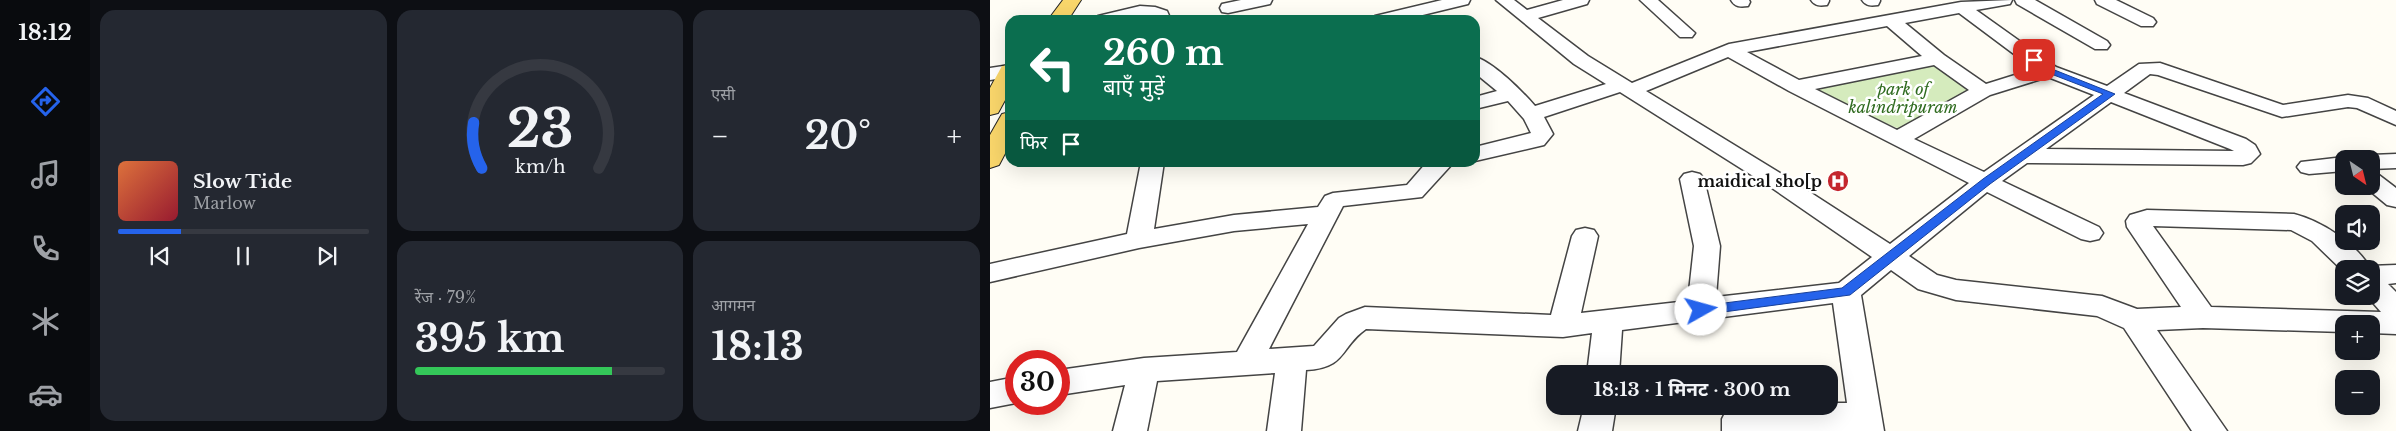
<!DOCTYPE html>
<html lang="hi">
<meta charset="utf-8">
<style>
:root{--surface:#171b24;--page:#242831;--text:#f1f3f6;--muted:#9ea1a6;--line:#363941;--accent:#2563eb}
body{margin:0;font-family:"Libre Baskerville","Noto Sans Devanagari",serif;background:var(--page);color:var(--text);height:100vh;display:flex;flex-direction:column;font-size:19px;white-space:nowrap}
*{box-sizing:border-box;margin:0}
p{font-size:16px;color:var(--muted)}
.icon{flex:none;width:28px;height:28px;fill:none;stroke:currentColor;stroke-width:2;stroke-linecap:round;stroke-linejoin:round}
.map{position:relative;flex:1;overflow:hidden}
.side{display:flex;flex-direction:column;gap:10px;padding:10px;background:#0d0f14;width:900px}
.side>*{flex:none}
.banner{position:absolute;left:15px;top:15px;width:475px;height:152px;border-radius:15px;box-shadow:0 5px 20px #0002;background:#0b6e4f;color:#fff;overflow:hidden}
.needle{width:32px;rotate:145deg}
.fabs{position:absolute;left:1345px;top:150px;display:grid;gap:10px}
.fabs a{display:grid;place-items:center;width:45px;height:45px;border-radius:10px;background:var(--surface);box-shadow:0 5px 20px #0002;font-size:25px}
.speed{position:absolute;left:15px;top:350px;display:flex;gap:10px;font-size:25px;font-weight:700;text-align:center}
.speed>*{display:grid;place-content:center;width:65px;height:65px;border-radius:50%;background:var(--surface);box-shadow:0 5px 20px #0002;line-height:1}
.speed .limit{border:8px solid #d22;background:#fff;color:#111}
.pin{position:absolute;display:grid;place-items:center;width:42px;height:42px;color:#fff;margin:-21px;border-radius:10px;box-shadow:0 2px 8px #0006}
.me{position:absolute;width:55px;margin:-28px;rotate:83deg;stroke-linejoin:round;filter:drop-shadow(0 0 4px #0008)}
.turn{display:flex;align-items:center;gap:18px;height:105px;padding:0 15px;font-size:22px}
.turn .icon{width:65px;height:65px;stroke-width:2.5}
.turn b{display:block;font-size:35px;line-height:42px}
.then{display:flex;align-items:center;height:48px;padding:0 15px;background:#0003;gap:10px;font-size:19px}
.big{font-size:38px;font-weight:700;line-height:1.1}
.side .tile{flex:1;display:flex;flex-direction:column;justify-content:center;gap:8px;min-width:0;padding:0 18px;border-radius:15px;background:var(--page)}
.side .dial{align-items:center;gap:0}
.dial svg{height:130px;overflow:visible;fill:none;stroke:var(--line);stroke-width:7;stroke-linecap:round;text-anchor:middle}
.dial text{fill:var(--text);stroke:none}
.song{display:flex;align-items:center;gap:15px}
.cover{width:60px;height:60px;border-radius:8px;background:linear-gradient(135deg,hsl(20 70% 55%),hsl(350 70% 35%))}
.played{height:5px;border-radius:2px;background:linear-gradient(90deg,var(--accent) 25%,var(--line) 25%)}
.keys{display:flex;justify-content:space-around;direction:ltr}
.heat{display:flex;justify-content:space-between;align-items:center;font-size:28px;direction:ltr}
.charge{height:8px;border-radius:4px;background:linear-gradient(90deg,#34c759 79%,var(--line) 0)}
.side .tiles{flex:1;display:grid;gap:10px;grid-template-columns:repeat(3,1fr)}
.tile:first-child{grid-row:span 2}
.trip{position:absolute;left:556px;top:365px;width:292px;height:50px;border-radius:15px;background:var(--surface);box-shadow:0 5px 20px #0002;font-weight:700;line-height:50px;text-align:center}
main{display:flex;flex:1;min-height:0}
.tab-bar{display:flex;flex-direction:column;width:90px;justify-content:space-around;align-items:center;background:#090b0e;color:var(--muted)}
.tab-bar .icon{width:35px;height:35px}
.tab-bar .selected{color:var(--accent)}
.tab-bar b{font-size:22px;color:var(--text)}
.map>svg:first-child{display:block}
.green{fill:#d5ebbd}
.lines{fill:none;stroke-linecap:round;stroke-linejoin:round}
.minor-casing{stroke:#444;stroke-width:3}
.major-casing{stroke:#222;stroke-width:2}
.minor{fill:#fff;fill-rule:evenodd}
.major{fill:#f9d66b;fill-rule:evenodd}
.route{fill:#2563eb;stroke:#184099}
.labels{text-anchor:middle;stroke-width:5;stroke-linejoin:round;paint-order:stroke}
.park-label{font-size:16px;font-style:italic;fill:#2f6b1f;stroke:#fff}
.poi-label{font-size:16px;font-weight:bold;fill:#111;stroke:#fff;text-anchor:end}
</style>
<main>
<nav class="tab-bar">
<b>18:12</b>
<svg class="icon selected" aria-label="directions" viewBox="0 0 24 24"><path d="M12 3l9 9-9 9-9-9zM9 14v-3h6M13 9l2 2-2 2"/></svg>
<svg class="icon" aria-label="music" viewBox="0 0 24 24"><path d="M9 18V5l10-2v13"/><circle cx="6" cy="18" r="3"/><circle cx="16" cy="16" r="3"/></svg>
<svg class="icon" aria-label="phone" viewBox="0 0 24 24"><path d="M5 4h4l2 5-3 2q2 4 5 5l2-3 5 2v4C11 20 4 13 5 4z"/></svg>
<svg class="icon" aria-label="climate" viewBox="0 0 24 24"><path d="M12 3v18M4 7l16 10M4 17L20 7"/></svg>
<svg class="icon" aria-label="car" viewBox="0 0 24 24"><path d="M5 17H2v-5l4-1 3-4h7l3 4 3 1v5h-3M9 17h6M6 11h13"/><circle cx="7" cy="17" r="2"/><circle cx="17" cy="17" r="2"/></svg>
</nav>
<section class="side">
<div class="tiles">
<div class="tile">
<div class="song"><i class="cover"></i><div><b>Slow Tide</b><p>Marlow</p></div></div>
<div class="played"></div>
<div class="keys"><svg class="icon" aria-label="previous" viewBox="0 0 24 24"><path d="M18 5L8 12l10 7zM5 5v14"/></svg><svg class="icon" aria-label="pause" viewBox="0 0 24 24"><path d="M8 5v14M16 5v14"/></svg><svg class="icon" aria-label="next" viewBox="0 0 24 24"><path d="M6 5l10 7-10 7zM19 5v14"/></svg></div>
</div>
<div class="tile dial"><svg viewBox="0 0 100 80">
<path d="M14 69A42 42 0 1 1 86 69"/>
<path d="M14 69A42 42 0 0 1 9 41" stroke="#2563eb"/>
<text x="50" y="56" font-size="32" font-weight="700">23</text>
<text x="50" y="72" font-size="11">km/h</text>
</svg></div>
<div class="tile"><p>एसी</p>
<div class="heat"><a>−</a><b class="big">20°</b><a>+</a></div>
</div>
<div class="tile"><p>रेंज · 79%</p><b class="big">395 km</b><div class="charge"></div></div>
<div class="tile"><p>आगमन</p><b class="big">18:13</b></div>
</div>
</section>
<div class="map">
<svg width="1406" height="431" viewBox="0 0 1406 431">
<rect width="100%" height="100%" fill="#fffdf5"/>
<path class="green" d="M943,62L985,92L915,131L839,101L824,84Z"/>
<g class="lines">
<g class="minor-casing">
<g id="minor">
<path d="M251,0H282L280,4L238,13L232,12L230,8L232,4Z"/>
<path d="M452,0H480L478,4L412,20H382L385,16Z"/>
<path d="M506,0H524L537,10L573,0H599L597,4L548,18L598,56L642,83L739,44L971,2L1022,0L1020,4L986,10L1066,67L1117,86L1149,64L1170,63L1293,105L1358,95L1378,98L1406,111V125L1367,108L1358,107L1292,117L1168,75L1160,74L1134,93L1256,139L1265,145L1270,154L1261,163L1253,165L1037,163L1012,181L1109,227L1113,233L1109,239L1100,241L1091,239L997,192L919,256L947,275L966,280L1112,296L1147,309L1191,307L1137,227L1136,221L1140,215L1157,210L1304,214C1331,221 1364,242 1379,266L1406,265V283L1398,284L1406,292V334L1381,333V324H1354V332L1213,328L1167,330L1237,431H1202L1134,328L1107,316L966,300L928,289L901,270L871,295L894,431H732V419L737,409L746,406H840V403H857L843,303L632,330L629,374H597L602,333L573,337L376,329C350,347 357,368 316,370L311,431H277L285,373L167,381L157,431H123L135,385L69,395V370L154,358L247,352L318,224L244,231L149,248L0,282V264L137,234L151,162H174L164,229L244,215L328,207L335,196L343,193L417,185L437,162H464L432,197L353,206L279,349L324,346L349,318L356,314L375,307L561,315L582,236L586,230L595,228L604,230L608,236L591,313L698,301L704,246L690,179L694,174L702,172L710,174L714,179L730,246L726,297L849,283L882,257L782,188L630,92L554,117L563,134L554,145L485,161V147L541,133L534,119L518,101L485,109V97L507,91L485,73V57C503,62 532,91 545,106L616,84L584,64ZM969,13L1044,69L996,84L954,55L915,23ZM897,26L932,56L809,80L757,52ZM738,57L799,91L979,183L900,244L798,178L656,91ZM944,65L979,90L907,130L825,89ZM1058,77L1104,95L994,172L924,139L1000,95ZM1121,102L1240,149L1244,151L1056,149ZM1163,226L1301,230L1322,241L1354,272V269H1381V296H1377L1391,312L1221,307Z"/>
<path d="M650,0H668L705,33L702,37H690Z"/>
<path d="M741,0H759L760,2L758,6C750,7 745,7 741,0Z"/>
<path d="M821,0H839V1L837,5C830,6 825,6 821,0Z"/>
<path d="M872,0H890V1L888,5C881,6 876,6 872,0Z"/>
<path d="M1025,0H1045L1117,41L1120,45L1117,49H1105L1027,4Z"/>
<path d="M1105,0H1126L1163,18L1166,22L1163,26H1151L1107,4Z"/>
<path d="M150,6L165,7L177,11L181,20H163L158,16L133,20H105L108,16Z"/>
<path d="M20,65V77L0,80V68Z"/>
<path d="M1406,154V168L1381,169V159H1372L1381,155Z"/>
<path d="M1354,157L1361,159H1354V171L1319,174L1311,172L1307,167L1311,162Z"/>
<path d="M1381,173L1389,175L1406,188V207L1397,205L1374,186H1381Z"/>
<path d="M26,377V403L0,408V382Z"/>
<path d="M594,406H626L622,431H588Z"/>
</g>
</g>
<g class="major-casing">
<g id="major">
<path d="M73,0H91L78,20H58Z"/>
<path d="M20,65V91L8,113L0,115V88L12,66Z"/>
<path d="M20,112V144L9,165L0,168V135L12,114Z"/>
</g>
</g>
<use href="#minor" class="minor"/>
<use href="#major" class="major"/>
</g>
<path class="route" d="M1041,58H1047L1062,69L1125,94L1000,184L860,295L711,315L706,314L704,310L711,306L852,288L993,179L1113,94L1056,72L1041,62Z"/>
<defs>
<g id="hospital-disc" transform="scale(1.125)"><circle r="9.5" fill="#c4262e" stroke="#fff"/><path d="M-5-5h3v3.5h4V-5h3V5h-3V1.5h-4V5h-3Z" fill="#fff"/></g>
</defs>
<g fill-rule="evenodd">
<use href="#hospital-disc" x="848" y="181"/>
</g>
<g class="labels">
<g class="park-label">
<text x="913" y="95">park of<tspan x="913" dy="18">kalindripuram</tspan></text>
</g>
<g class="poi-label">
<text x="832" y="187">maidical sho[p</text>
</g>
</g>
</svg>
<div class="fabs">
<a><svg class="needle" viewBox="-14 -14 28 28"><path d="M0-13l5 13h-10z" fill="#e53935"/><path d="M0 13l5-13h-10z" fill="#9ea1a6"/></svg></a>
<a><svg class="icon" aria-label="sound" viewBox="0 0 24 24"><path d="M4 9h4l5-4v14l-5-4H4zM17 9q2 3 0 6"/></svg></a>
<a><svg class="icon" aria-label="layers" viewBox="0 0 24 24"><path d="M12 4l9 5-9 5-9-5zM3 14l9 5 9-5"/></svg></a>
<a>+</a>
<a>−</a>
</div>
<div class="speed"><div class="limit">30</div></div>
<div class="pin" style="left:1044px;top:60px;background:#d93025"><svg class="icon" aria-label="arrive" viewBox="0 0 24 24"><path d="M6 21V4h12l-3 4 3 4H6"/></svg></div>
<svg class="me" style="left:711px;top:310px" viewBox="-20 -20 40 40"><circle r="19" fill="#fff"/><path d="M0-13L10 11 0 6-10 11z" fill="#2563eb"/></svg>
<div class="trip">18:13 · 1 मिनट · 300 m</div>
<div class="banner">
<div class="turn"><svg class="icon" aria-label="left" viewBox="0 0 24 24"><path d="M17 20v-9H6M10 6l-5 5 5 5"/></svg><div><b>260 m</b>बाएँ मुड़ें</div></div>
<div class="then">फिर<svg class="icon" aria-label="arrive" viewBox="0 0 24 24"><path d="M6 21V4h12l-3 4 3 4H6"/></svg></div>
</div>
</div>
</main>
